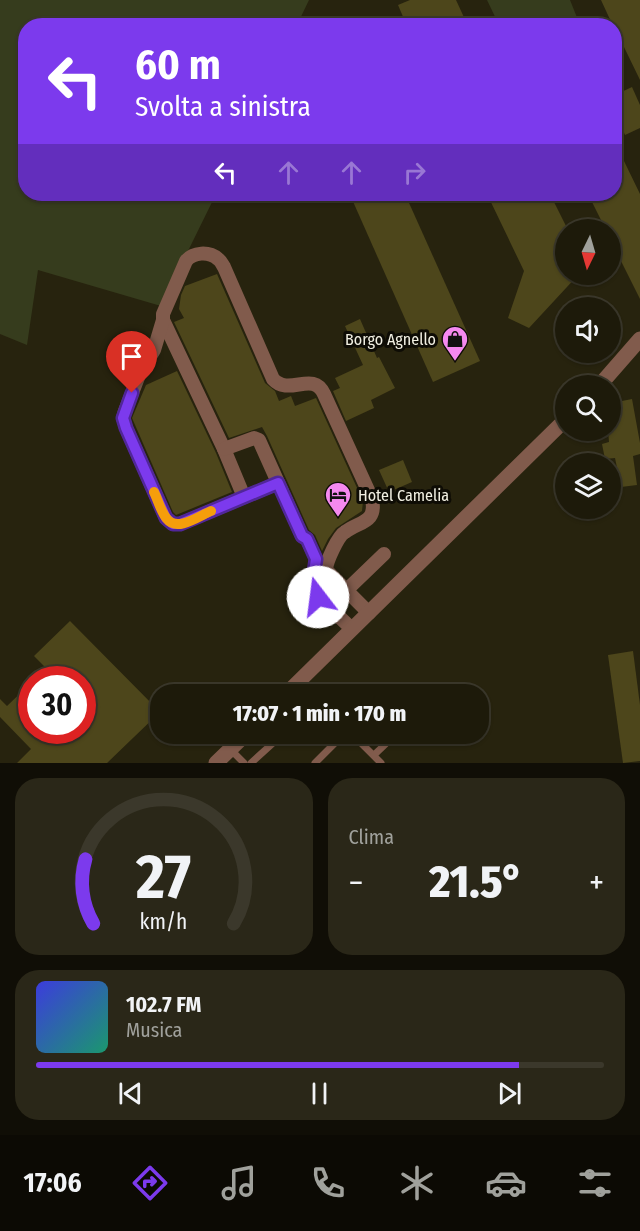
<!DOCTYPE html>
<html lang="it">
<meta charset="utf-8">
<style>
:root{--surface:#1d1a0a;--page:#2a2718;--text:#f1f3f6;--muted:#a0a19c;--line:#3b382b;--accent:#7c3aed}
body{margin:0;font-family:"Fira Sans Condensed",sans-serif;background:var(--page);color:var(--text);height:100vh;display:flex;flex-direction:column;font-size:22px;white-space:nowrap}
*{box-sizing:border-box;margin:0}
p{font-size:20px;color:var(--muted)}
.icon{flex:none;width:33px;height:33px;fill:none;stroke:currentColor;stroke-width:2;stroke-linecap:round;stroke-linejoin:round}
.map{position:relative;height:763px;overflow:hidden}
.panel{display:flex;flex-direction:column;gap:15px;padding:15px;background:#100e06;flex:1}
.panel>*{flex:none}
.banner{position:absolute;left:18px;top:18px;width:604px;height:183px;border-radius:24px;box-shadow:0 2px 4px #0004,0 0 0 2px var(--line);background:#7c3aed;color:#fff;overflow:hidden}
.needle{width:39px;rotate:185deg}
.buttons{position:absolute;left:555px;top:219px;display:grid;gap:12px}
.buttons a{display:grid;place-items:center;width:66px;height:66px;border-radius:50%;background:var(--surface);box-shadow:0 2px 4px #0004,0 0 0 2px var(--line);font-size:30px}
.speed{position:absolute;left:18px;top:666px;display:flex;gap:12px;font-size:30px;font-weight:700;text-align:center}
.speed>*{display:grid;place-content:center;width:78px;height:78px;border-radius:50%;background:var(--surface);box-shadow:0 2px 4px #0004,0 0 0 2px var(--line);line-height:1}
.speed .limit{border:9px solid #d22;background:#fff;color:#111}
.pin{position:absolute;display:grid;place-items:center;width:51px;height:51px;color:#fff;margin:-62px -26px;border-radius:50% 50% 50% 0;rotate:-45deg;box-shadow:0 0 6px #0007}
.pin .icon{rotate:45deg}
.me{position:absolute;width:66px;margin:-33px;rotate:345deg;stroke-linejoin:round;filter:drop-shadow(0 0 4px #0008)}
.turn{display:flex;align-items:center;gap:21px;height:126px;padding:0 18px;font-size:27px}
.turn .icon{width:78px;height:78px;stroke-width:2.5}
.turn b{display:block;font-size:42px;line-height:51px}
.lanes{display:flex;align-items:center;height:57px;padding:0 18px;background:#0003;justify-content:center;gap:30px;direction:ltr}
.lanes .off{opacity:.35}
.big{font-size:45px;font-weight:800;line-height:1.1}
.panel .tile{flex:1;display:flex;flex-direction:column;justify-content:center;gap:9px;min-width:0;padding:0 21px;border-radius:24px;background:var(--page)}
.panel .dial{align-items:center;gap:0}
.dial svg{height:156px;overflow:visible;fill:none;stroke:var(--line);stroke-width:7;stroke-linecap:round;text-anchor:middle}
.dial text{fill:var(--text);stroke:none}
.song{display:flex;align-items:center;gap:18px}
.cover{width:72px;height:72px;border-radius:9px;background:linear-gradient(135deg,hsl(240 70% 55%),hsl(160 70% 35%))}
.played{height:6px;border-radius:3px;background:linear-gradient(90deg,var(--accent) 85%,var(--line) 85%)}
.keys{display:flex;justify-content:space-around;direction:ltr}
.heat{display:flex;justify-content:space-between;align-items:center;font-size:33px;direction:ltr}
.panel .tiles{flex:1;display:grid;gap:15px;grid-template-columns:1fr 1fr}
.tile:last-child{grid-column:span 2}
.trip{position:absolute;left:150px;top:684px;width:339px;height:60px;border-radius:24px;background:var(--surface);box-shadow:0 2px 4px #0004,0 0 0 2px var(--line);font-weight:800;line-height:60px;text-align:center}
.tabs{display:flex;height:96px;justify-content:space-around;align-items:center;background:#0c0a04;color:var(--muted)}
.tabs .icon{width:42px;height:42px}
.tabs .on{color:var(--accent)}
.tabs b{font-size:27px;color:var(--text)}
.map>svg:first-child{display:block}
.green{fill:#363c1d}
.building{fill:#4d461b}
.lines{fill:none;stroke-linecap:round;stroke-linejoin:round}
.service{stroke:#815b4c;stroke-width:7}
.minor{stroke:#815b4c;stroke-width:14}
.tertiary{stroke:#815b4c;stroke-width:15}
.route-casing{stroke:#51269a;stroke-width:15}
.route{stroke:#7c3aed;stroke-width:10}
.slow{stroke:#f59e0b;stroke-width:10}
.labels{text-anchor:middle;stroke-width:6;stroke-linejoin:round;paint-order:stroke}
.poi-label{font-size:16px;fill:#f2f0e3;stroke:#0e0c05;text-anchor:end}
</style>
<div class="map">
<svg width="640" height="763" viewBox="0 0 640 763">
<rect width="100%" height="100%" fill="#27230e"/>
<g class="green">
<path d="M0,0H309L297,25L26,26V194H216L161,306L38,270L27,345L0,334Z"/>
<path d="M487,0H570L580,25H499Z"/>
</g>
<g class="building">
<path d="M410,0H456L468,26H407L398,5Z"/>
<path d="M601,0H640V80L624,47L615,51V26H613Z"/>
<path d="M632,87L640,105V128L625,135L615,112V95Z"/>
<path d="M624,161L640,194V299L610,239V230H606L588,194H615V166Z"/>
<path d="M359,194H405L480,361L433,382L351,197Z"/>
<path d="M487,194H550L566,226V274H579L529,328L508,318L524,271Z"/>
<path d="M217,274L265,383L275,391L279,401L291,396L295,406L316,398L363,501L362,511L336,528L328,539L322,551L315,535L309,530L267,436L262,427L229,438L174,322L184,318L179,309L181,295L185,286Z"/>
<path d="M360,319L377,358L379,357L395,388L371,400L374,408L346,421L333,391L340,388L335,378L363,365L345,326Z"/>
<path d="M177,371L216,453L232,492L176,515L173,512L132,418L146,385Z"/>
<path d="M632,399L640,443V454L633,456L637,485L621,487L615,458L605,459L602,444L609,442L608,430H610V427L615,426L612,415L619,414L617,402Z"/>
<path d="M403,460L412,482L389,492L379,470Z"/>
<path d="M321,577L333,590L329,595L316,582Z"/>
<path d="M70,621L160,712L107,763H17L31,749L0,717V699L7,706L32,682V730H82V680H34L46,668L34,656Z"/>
<path d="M633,651L640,705V761L623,763L608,655Z"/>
</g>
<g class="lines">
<g class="service">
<path d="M301,681L312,694"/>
<path d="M383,694L387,690"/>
<path d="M352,734L381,763"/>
<path d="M230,749L244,763"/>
<path d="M374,755L396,734"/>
<path d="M251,763L283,734"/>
<path d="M315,763L344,734"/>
</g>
<g class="minor">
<path d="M163,320L224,449L244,497"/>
<path d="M224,449L254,438L259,440L302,536L307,539L316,559L314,572L307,578V586L352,629"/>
<path d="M278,483L180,524H173L166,518L126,428L123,418L125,411L139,375L154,350L163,320V314L186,261C193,252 209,251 218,259C221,261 222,264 224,267L273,379C289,397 313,370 324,394L372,499C377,523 360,521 345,532C338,536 326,562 326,570L369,613"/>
<path d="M329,607L384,554"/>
</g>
<g class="tertiary">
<path d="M599,386L640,339"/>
<path d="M286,694L566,419"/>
<path d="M216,763L246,734"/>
</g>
</g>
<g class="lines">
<g class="route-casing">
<path id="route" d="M132,393L123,418L126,428L166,518L173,524H180L278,483L302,536L307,539L316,559L314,572L307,578V586L318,597"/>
</g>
<use href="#route" class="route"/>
<path class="slow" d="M154,492C158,500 161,512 167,519C177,532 199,516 211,511"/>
</g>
<defs>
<g id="shop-pin" transform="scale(1.35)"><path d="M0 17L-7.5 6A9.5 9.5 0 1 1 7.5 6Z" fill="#f589ef" stroke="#0e0c05"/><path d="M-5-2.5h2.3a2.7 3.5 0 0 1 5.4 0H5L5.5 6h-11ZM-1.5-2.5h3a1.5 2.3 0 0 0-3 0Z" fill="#111"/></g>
<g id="hotel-pin" transform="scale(1.35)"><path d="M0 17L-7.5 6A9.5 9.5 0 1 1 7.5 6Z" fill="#f589ef" stroke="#0e0c05"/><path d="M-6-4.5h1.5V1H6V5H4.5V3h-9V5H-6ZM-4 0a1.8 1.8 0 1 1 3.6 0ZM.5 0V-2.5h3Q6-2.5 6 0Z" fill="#111"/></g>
</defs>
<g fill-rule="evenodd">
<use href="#shop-pin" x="455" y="339"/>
<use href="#hotel-pin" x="338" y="495"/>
</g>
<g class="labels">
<g class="poi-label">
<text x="436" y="345">Borgo Agnello</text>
<text x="358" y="501" text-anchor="start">Hotel Camelia</text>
</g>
</g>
</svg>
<div class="buttons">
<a><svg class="needle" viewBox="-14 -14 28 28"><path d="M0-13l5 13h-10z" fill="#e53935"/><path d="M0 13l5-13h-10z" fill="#a0a19c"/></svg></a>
<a><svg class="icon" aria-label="sound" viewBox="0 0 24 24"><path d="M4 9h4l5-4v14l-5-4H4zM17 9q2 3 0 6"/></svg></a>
<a><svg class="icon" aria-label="search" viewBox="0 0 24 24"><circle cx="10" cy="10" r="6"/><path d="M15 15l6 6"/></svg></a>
<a><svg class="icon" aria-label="layers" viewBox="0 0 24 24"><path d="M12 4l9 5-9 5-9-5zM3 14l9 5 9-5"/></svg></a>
</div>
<div class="speed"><div class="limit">30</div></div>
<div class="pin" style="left:132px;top:393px;background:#d93025"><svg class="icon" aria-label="arrive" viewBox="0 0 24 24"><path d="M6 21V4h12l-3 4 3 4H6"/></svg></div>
<svg class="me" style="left:318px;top:597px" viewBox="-20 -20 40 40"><circle r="19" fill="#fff"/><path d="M0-13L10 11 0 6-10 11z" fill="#7c3aed"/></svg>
<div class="trip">17:07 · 1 min · 170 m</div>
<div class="banner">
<div class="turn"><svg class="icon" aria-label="left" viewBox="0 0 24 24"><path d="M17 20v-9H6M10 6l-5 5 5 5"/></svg><div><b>60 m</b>Svolta a sinistra</div></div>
<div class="lanes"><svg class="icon" aria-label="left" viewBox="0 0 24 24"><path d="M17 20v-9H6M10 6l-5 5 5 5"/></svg><svg class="icon off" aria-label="ahead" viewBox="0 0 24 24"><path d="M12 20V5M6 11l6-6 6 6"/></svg><svg class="icon off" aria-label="ahead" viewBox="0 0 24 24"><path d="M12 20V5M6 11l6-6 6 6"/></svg><svg class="icon off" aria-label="right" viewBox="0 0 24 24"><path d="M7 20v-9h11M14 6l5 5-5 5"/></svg></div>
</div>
</div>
<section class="panel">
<div class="tiles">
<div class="tile dial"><svg viewBox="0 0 100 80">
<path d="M14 69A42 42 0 1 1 86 69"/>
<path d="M14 69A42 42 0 0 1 10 36" stroke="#7c3aed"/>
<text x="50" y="56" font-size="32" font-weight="700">27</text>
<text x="50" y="72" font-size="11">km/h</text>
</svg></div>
<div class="tile"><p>Clima</p>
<div class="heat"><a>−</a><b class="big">21.5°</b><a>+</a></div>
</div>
<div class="tile">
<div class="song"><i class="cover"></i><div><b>102.7 FM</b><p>Musica</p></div></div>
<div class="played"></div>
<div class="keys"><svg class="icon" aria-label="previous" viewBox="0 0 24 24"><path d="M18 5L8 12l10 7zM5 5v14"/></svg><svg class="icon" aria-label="pause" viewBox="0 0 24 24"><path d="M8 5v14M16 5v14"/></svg><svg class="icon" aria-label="next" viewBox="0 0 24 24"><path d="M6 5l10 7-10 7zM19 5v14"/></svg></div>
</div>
</div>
</section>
<nav class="tabs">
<b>17:06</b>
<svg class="icon on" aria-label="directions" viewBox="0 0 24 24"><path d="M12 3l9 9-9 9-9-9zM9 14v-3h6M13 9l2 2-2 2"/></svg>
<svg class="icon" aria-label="music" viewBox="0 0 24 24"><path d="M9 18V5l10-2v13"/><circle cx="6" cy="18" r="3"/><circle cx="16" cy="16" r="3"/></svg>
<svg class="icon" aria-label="phone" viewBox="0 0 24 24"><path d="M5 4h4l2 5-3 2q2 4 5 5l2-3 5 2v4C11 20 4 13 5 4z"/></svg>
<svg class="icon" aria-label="climate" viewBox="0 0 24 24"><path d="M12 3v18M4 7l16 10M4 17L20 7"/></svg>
<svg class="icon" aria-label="car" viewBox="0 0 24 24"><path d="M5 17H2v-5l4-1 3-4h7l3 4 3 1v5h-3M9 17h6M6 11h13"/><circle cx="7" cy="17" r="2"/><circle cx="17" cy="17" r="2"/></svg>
<svg class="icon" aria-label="filters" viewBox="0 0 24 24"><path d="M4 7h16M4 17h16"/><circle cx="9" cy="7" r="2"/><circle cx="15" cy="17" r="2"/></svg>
</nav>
